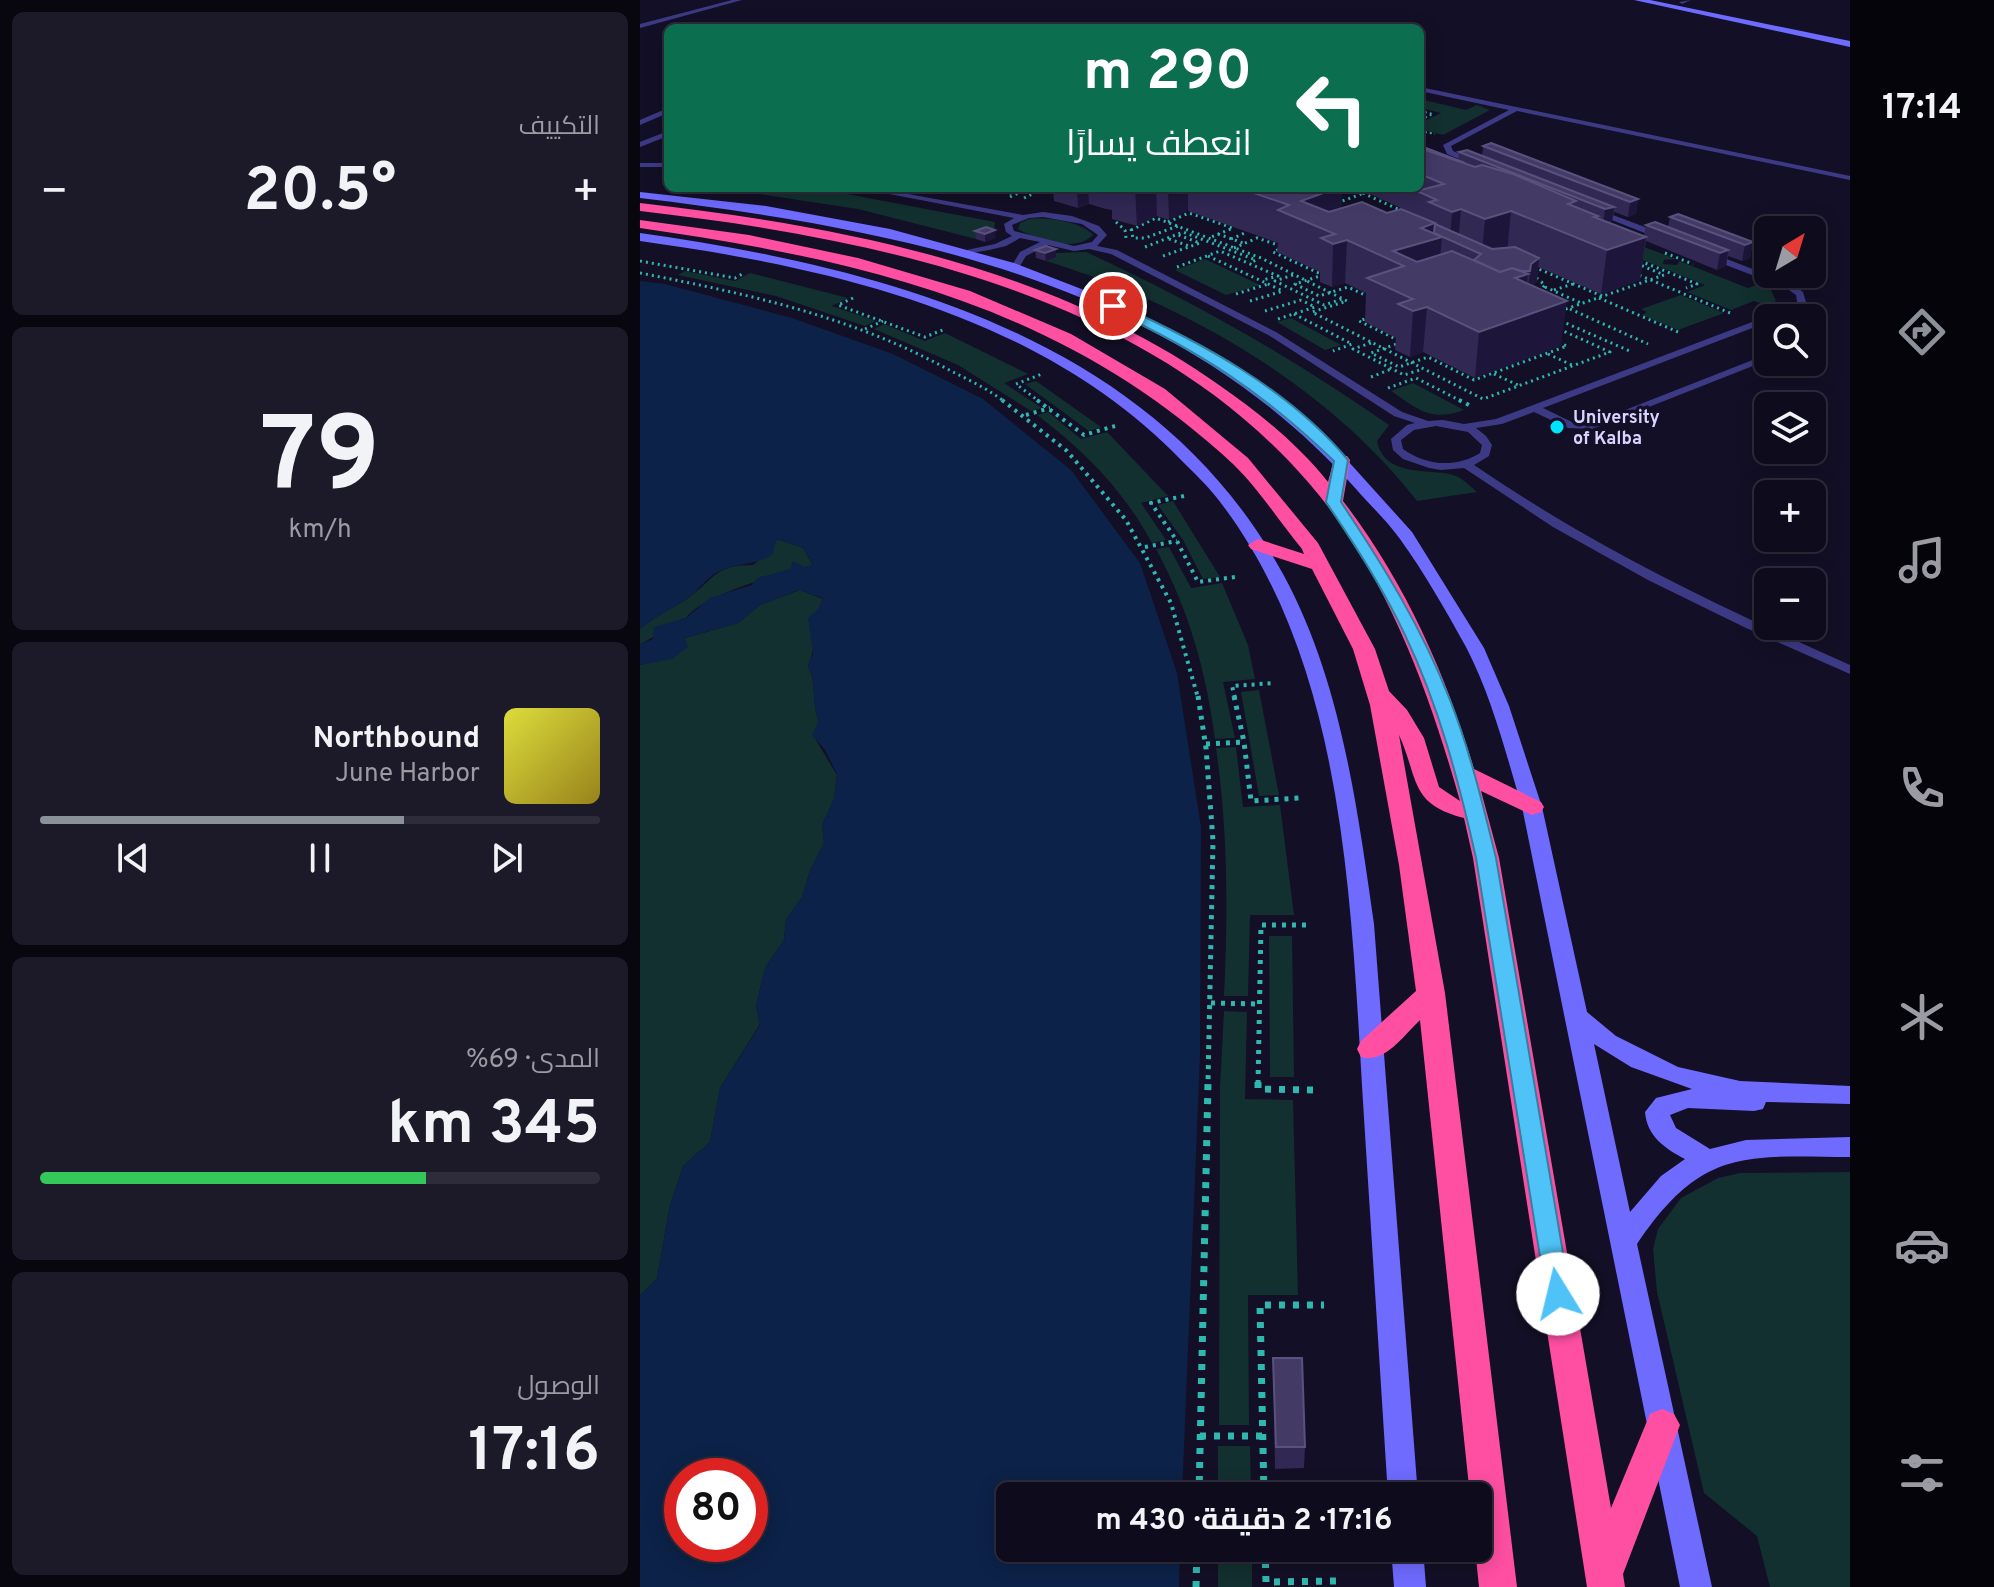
<!DOCTYPE html>
<html lang="ar">
<meta charset="utf-8">
<style>
:root{--surface:#0e0b1c;--page:#1c1929;--text:#f1f3f6;--muted:#9b9ba3;--line:#2e2b3b;--accent:#8c9099}
body{margin:0;font-family:Overpass,Cairo,sans-serif;background:var(--page);color:var(--text);direction:rtl;height:100vh;display:flex;flex-direction:column;font-size:30px;white-space:nowrap}
*{box-sizing:border-box;margin:0}
p{font-size:26px;color:var(--muted)}
.icon{flex:none;width:44px;height:44px;fill:none;stroke:currentColor;stroke-width:2;stroke-linecap:round;stroke-linejoin:round}
.map{position:relative;flex:1;overflow:hidden;direction:ltr}
.drawer{display:flex;flex-direction:column;gap:12px;padding:12px;background:#08060f;width:640px}
.drawer>*{flex:none}
.hud{position:absolute;left:24px;top:24px;width:760px;height:168px;border-radius:12px;box-shadow:0 4px 20px #0003,0 0 0 2px var(--line);direction:rtl;background:#0b6e4f;color:#fff;overflow:hidden}
.needle{width:52px;rotate:38deg}
.controls{position:absolute;left:1114px;top:216px;display:grid;gap:16px}
.controls a{display:grid;place-items:center;width:72px;height:72px;border-radius:12px;background:var(--surface);box-shadow:0 4px 20px #0003,0 0 0 2px var(--line);font-size:40px}
.speed{position:absolute;left:24px;top:1458px;display:flex;gap:16px;font-size:40px;font-weight:700;text-align:center}
.speed>*{display:grid;place-content:center;width:104px;height:104px;border-radius:50%;background:var(--surface);box-shadow:0 4px 20px #0003,0 0 0 2px var(--line);line-height:1}
.speed .limit{border:12px solid #d22;background:#fff;color:#111}
.pin{position:absolute;display:grid;place-items:center;width:68px;height:68px;color:#fff;margin:-34px;border:4px solid #fff;border-radius:50%;box-shadow:0 2px 8px #0007}
.me{position:absolute;width:88px;margin:-44px;rotate:351deg;stroke-linejoin:round;filter:drop-shadow(0 0 6px #0008)}
.turn{display:flex;align-items:center;gap:28px;height:168px;padding:0 40px;font-size:36px}
.turn .icon{width:104px;height:104px;stroke-width:2.5}
.turn b{display:block;font-size:56px;line-height:68px}
.big{font-size:60px;font-weight:700;line-height:1.1}
.drawer .tile{flex:1;display:flex;flex-direction:column;justify-content:center;gap:12px;min-width:0;padding:0 28px;border-radius:12px;background:var(--page)}
.drawer .dial{align-items:center;gap:0}
.dial b{font-size:104px;line-height:1}
.song{display:flex;align-items:center;gap:24px}
.cover{width:96px;height:96px;border-radius:12px;background:linear-gradient(135deg,hsl(60 70% 55%),hsl(50 70% 35%))}
.played{height:8px;border-radius:4px;background:linear-gradient(90deg,var(--accent) 65%,var(--line) 65%)}
.keys{display:flex;justify-content:space-around;direction:ltr}
.heat{display:flex;justify-content:space-between;align-items:center;font-size:44px;direction:ltr}
.charge{height:12px;border-radius:6px;background:linear-gradient(90deg,#34c759 69%,var(--line) 0)}
.trip{position:absolute;left:356px;top:1482px;width:496px;height:80px;border-radius:12px;background:var(--surface);box-shadow:0 4px 20px #0003,0 0 0 2px var(--line);font-weight:700;line-height:80px;text-align:center;direction:rtl}
main{display:flex;flex:1;min-height:0}
.tab-bar{display:flex;flex-direction:column;width:144px;justify-content:space-around;align-items:center;background:#06040b;color:var(--muted)}
.tab-bar .icon{width:56px;height:56px}
.tab-bar .current{color:var(--accent)}
.tab-bar b{font-size:36px;color:var(--text)}
.map>svg:first-child{display:block}
.green{fill:#12302f}
.water{fill:#0c2248;fill-rule:evenodd}
.lines{fill:none;stroke-linecap:round;stroke-linejoin:round}
.path-far4{stroke:#2fb8b0;stroke-width:2;stroke-dasharray:2 3;stroke-linecap:butt}
.path-far3{stroke:#2fb8b0;stroke-width:3;stroke-dasharray:2 4;stroke-linecap:butt}
.path-far2{stroke:#2fb8b0;stroke-width:4;stroke-dasharray:3 5;stroke-linecap:butt}
.path-far1{stroke:#2fb8b0;stroke-width:5;stroke-dasharray:4 6;stroke-linecap:butt}
.path{stroke:#2fb8b0;stroke-width:7;stroke-dasharray:6 8;stroke-linecap:butt}
.lane{fill:#3d3a85;fill-rule:evenodd}
.secondary{fill:#6f6bff;fill-rule:evenodd}
.highway{fill:#ff4fa3;fill-rule:evenodd}
.wall{fill:#312854}
.shaded-wall{fill:#1d163a}
.building{fill:#433a66;stroke:#5a527e;stroke-width:2}
.route{fill:#4fc3f7;stroke:#337fa1;stroke-width:2}
.poi-dot{fill:#00e5ff;stroke:#130f26;stroke-width:3}
.labels{text-anchor:middle;stroke-width:7;stroke-linejoin:round;paint-order:stroke}
.far-poi-label{font-size:18px;font-weight:bold;fill:#d9d4ff;stroke:#130f26;text-anchor:start}
</style>
<main>
<nav class="tab-bar">
<b>17:14</b>
<svg class="icon current" aria-label="directions" viewBox="0 0 24 24"><path d="M12 3l9 9-9 9-9-9zM9 14v-3h6M13 9l2 2-2 2"/></svg>
<svg class="icon" aria-label="music" viewBox="0 0 24 24"><path d="M9 18V5l10-2v13"/><circle cx="6" cy="18" r="3"/><circle cx="16" cy="16" r="3"/></svg>
<svg class="icon" aria-label="phone" viewBox="0 0 24 24"><path d="M5 4h4l2 5-3 2q2 4 5 5l2-3 5 2v4C11 20 4 13 5 4z"/></svg>
<svg class="icon" aria-label="climate" viewBox="0 0 24 24"><path d="M12 3v18M4 7l16 10M4 17L20 7"/></svg>
<svg class="icon" aria-label="car" viewBox="0 0 24 24"><path d="M5 17H2v-5l4-1 3-4h7l3 4 3 1v5h-3M9 17h6M6 11h13"/><circle cx="7" cy="17" r="2"/><circle cx="17" cy="17" r="2"/></svg>
<svg class="icon" aria-label="filters" viewBox="0 0 24 24"><path d="M4 7h16M4 17h16"/><circle cx="9" cy="7" r="2"/><circle cx="15" cy="17" r="2"/></svg>
</nav>
<div class="map">
<svg width="1210" height="1587" viewBox="0 0 1210 1587">
<rect width="100%" height="100%" fill="#130f26"/>
<g class="green">
<path d="M780,99L826,110L837,105L850,110L803,135L780,129V123L801,113L780,108Z"/>
<path d="M79,188H175L355,222L354,232L336,239L218,209Z"/>
<path d="M389,219C407,217 441,221 453,235C435,253 397,240 378,229L380,223Z"/>
<path d="M970,247H1004L1036,259L1024,260L1023,264L1037,265L1039,261L1108,288L1119,284L1131,290L1136,301L1128,306L1114,301L1091,310L1047,292L1065,285Z"/>
<path d="M446,252C553,301 653,358 749,425L737,441C745,480 794,467 816,476C823,479 831,487 837,492L777,501C688,386 544,303 406,261L415,257L416,253Z"/>
<path d="M565,259L620,285L586,295L535,270Z"/>
<path d="M45,271L95,281L110,273L208,298L192,306L236,321L225,326L136,296L38,275Z"/>
<path d="M1041,295L1084,313L1038,330L1002,315L1007,312L1001,309Z"/>
<path d="M651,318L701,345L685,350L637,322Z"/>
<path d="M244,324L285,341L305,333L388,374L364,383L402,408L391,411L318,365L234,329Z"/>
<path d="M396,381L461,427L449,431L385,384Z"/>
<path d="M773,383L824,410C790,422 779,410 751,391Z"/>
<path d="M408,412L441,439L467,432L528,496L501,503L526,540L512,543C483,490 445,451 397,415Z"/>
<path d="M533,501L580,577L563,579L543,540L518,505Z"/>
<path d="M137,539L163,548L173,565C143,573 63,594 46,618C27,622 18,637 0,644V629C15,616 32,609 48,598C76,578 74,565 113,565L133,548Z"/>
<path d="M529,547L551,588L582,583L608,645L615,679L583,682L595,738L575,739C566,671 549,610 516,549Z"/>
<path d="M160,590L183,599C172,620 178,644 168,666C177,684 171,702 179,721L173,735L197,775L194,799L182,825L184,843L170,871L162,897L146,920L144,940L125,968L116,1006L120,1024L80,1088L70,1142L43,1166L30,1205L17,1278L0,1296V665L32,658L45,638L98,623L120,605Z"/>
<path d="M619,690L639,795L619,796L601,692Z"/>
<path d="M596,747L603,807L640,805L654,915H610L608,996H584C588,913 588,831 576,748Z"/>
<path d="M629,936H652L654,1077H630Z"/>
<path d="M584,1011L607,1012L605,1099L653,1100L658,1295H608L609,1425H579L580,1087Z"/>
<path d="M1210,1172V1587H1130L1117,1536L1064,1493L1017,1292L1013,1249L1018,1229L1041,1198L1078,1178L1100,1173Z"/>
<path d="M578,1446H610L611,1496H578Z"/>
<rect x="578" y="1548" width="34" height="39"/>
</g>
<path class="water" d="M0,281L25,284L152,318L253,354L343,399L431,470L500,563L537,673L561,827L560,1056L542,1496H370V1548H540L539,1587H0V1296L17,1278L30,1205L43,1166L70,1142L80,1088L120,1025L116,1006L125,968L144,940L146,920L162,897L170,871L184,843L182,825L194,799L197,774L185,750L172,735L179,721C171,702 177,684 168,666L173,654L168,618L178,609L183,598L159,590L120,605L98,623L45,638L48,647L32,659L0,665V644L13,639L14,627L46,618L70,598L112,585L117,578L150,569L153,561L165,567L173,564L163,548L137,539L132,555C110,567 98,562 78,572C67,577 59,590 49,597C33,609 15,616 0,629ZM110,1476V1544H42V1476Z"/>
<g class="lines">
<g class="path-far4">
<path d="M780,111L793,114L780,120"/>
<path d="M780,131L795,134"/>
</g>
<g class="path-far3">
<path d="M712,188L762,211"/>
<path d="M352,189L375,194"/>
<path d="M370,197L389,188"/>
<path d="M384,198L405,188"/>
<path d="M697,203L724,193"/>
<path d="M476,222L485,230L486,238"/>
<path d="M528,222L549,213L593,228L569,238"/>
<path d="M491,229L493,238H505L538,226"/>
<path d="M491,230L516,218L621,258L707,301L672,312L843,399L970,352L919,329"/>
<path d="M578,234L603,243"/>
<path d="M529,239L549,246"/>
<path d="M591,239L607,232"/>
<path d="M505,247L543,232L616,260L610,263"/>
<path d="M594,248L617,238L644,247L633,252L683,275L655,284L679,296L708,287L731,298"/>
<path d="M1025,253L1053,264"/>
<path d="M523,256L560,243L538,235"/>
<path d="M568,256L643,291"/>
<path d="M0,261L95,278L104,273"/>
<path d="M1000,261L1057,284L1046,288"/>
<path d="M537,267L580,251L638,276L623,280"/>
<path d="M894,267L962,296"/>
<path d="M0,273C108,294 214,317 311,371C329,380 348,389 365,402"/>
<path d="M994,273L1090,313"/>
<path d="M892,274L905,285L898,294"/>
<path d="M653,275L635,281L684,305L702,299"/>
<path d="M905,287L941,303"/>
<path d="M914,290L933,284"/>
<path d="M596,294L628,284"/>
<path d="M213,298L198,305L285,337L305,329"/>
<path d="M959,298L1038,332"/>
<path d="M610,301L643,291"/>
<path d="M930,309L1008,344"/>
<path d="M625,311L661,300"/>
<path d="M920,311L1024,275L998,264"/>
<path d="M654,314L712,344L693,351"/>
<path d="M730,317L719,321L762,342L731,353L759,367L788,357L834,380L927,346L917,342"/>
<path d="M638,319L675,307L661,300"/>
<path d="M921,321L992,352"/>
<path d="M225,329L243,321"/>
<path d="M731,343L713,349L764,375L783,369"/>
<path d="M908,354L932,365"/>
<path d="M854,374L878,385"/>
<path d="M731,377L751,369"/>
<path d="M748,388L776,378L823,402"/>
<path d="M400,402L376,384L402,374"/>
</g>
<g class="path-far2">
<path d="M362,400L427,451L486,520L531,603L558,698"/>
<path d="M397,400L444,435L475,426"/>
<path d="M819,400L833,407"/>
<path d="M386,415L410,408"/>
<path d="M544,496L511,503L537,541L558,582L595,577"/>
<path d="M505,547L537,541"/>
<path d="M595,698L592,686L635,683"/>
</g>
<g class="path-far1">
<path d="M558,696L566,748L573,841L568,1084"/>
<path d="M594,696L604,742L611,801L660,798"/>
<path d="M566,744L604,742"/>
<path d="M571,1003L620,1004"/>
<path d="M618,1084L621,925H668"/>
</g>
<g class="path">
<path d="M618,1082V1089L674,1090"/>
<path d="M560,1436H623"/>
<path d="M559,1496L568,1082"/>
<path d="M624,1496L620,1305H684"/>
<path d="M625,1548L626,1582L699,1581"/>
<path d="M556,1587L557,1548"/>
</g>
<g class="lane">
<path d="M92,0H102L0,28V24Z"/>
<path d="M1051,0L1042,4L1039,2Z"/>
<path d="M780,87L1210,176V180L877,111L811,146L813,151L836,161V165H833L807,154L803,145L869,110L780,91Z"/>
<path d="M28,108V113L0,125V120Z"/>
<path d="M28,131V136L0,147V142Z"/>
<rect x="0" y="163" width="28" height="4"/>
<path d="M218,188H235L383,215L403,212L432,216L459,226L467,235L457,246L477,250L636,332L762,412L788,421L803,420L824,424L856,419L1128,316L1157,302L1156,295L1146,288L1065,257V253H1071L1152,284L1163,292L1166,302C1158,313 1141,318 1128,318V322L903,408L934,423H952L1128,354V360L953,429L928,428L894,412L862,424L836,428L846,436L852,445L849,456L834,465C952,546 1079,607 1210,665V674L1106,628L1008,580L913,527L824,468L801,470L789,468L763,459L753,450L751,439L767,425L775,423L754,416L630,336L471,254L449,249L434,251L408,245L386,256L378,269H372L371,267L380,252L400,242L380,238L366,246L349,250L326,254L322,251L355,244L372,236L366,232L364,224L374,218ZM403,217L442,224L458,235L452,242L434,246L374,231L372,225L389,218ZM796,426L828,432L842,445L840,453C816,468 786,466 763,449L761,440L774,430Z"/>
<path d="M957,209L1026,235L1027,237L1020,239L954,213L953,211Z"/>
</g>
<g class="secondary">
<path d="M994,0H1010L1210,41V47Z"/>
<path d="M0,192L126,206L250,229L374,263L488,307L593,366L689,440L772,532L844,648L869,706L902,807L947,1012L976,1036L1038,1067L1100,1081L1210,1086V1104L1126,1102L1123,1109L1114,1111L1048,1108L1030,1115L1036,1128L1070,1149L1106,1140L1210,1137V1157C1104,1156 1062,1148 997,1244L1072,1587H1040L882,807C866,754 852,697 826,647C806,611 784,572 760,539C747,521 730,505 716,489C531,281 264,230 0,198ZM954,1044L991,1067L1052,1089L1016,1098L1005,1112C1007,1136 1024,1148 1045,1159L1021,1176L990,1212Z"/>
<path d="M0,233C246,268 515,338 643,574C701,680 717,806 734,924L778,1496H748C740,1370 732,1244 724,1118C711,914 709,666 577,498C567,485 554,473 542,461C401,315 194,268 0,241Z"/>
<path d="M751,1548H783L786,1587H754Z"/>
</g>
<path class="highway" d="M0,203C202,226 410,266 579,385C618,412 658,444 688,482L695,456H707L710,460L703,501C764,580 806,674 834,769L901,802L904,807L901,812L892,815L841,791L859,858L971,1508L1010,1414L1022,1409L1034,1414L1040,1425L983,1574L985,1587H947L833,858L824,818C769,804 779,779 759,735L805,993L877,1587H839L835,1548H838V1496H830L780,1020C764,1035 745,1064 721,1057L717,1049L721,1041L776,991L759,865L730,705L713,649L672,569L611,549L608,545L618,539L664,554L662,549C639,521 618,488 593,464C423,306 223,260 0,228V220L109,235L218,258L330,291L431,334L525,389L608,458L678,543L735,649L749,691L767,710L784,738L799,787L820,801C788,688 746,572 668,482C504,293 236,238 0,211Z"/>
</g>
<g class="wall">
<path d="M780,146L818,160L819,152L842,156L843,146L998,199L996,214L988,217L974,212L972,222L969,223L1004,236L1006,225L1028,227L1030,217L1113,242L1110,258L1102,261L1088,256L1086,266L1077,270L1006,241L1000,280L961,294L898,267L897,282L892,286L921,346L835,378L783,352L770,357L755,350L756,338L725,322L726,293L705,283L692,287L680,282V272L637,252L638,243L548,211L529,220L517,216L497,226L472,219V210L466,209L449,204L438,208L414,201L413,188H702L701,208L776,215L717,188H780Z"/>
<path d="M335,231L356,238L345,242L336,239Z"/>
<path d="M416,249V257L406,261L396,258L395,250Z"/>
<path d="M633,1358L665,1447L664,1468L635,1469Z"/>
</g>
<g class="shaded-wall">
<path d="M437,188H448L449,204L438,208Z"/>
<path d="M495,188H516L517,216L497,226Z"/>
<path d="M528,188H548V211L529,220Z"/>
<path d="M697,188H702L701,227L661,201Z"/>
<path d="M998,199L996,214L988,217L990,202Z"/>
<path d="M974,207L972,222L963,225L965,209Z"/>
<path d="M821,209L818,244L810,240L812,212Z"/>
<path d="M871,211L867,253L841,262L845,219Z"/>
<path d="M795,223L802,237L798,280L764,266L753,251L781,228Z"/>
<path d="M355,230L356,238L345,242V234Z"/>
<path d="M1006,237L1000,280L961,294L967,250Z"/>
<path d="M707,240L705,283L692,287L693,244Z"/>
<path d="M1113,242L1110,258L1102,261L1105,245Z"/>
<path d="M416,249V257L406,261L405,253Z"/>
<path d="M1088,250L1086,266L1077,270L1080,253Z"/>
<path d="M899,258L897,282L888,288L891,264Z"/>
<path d="M888,274L883,316L927,301L921,346L835,378L839,332L875,278Z"/>
<path d="M787,307L783,352L770,357L773,311Z"/>
</g>
<g class="building">
<path d="M851,143L998,199L990,202L843,146Z"/>
<path d="M780,146H781L825,163L780,148Z"/>
<path d="M780,148L835,167L842,165L873,174L936,201L928,204L958,216L954,217L1006,237L967,250L871,211L845,219L821,209L812,212L789,202L797,200L777,191L804,184L780,174Z"/>
<path d="M827,150L974,207L965,209L819,152Z"/>
<path d="M599,188H697L661,201L689,212L722,202L747,213L761,209L795,223L781,228L802,237L753,251L777,262L812,251L860,272L872,268L888,274L875,278L927,301L839,332L787,307L773,311L758,304L773,299L727,278L764,266L707,240L693,244L681,238L695,234L638,210L649,205Z"/>
<path d="M1038,214L1113,242L1105,245L1030,217Z"/>
<path d="M1015,222L1088,250L1080,253L1006,225Z"/>
<path d="M795,224L852,249L875,247L899,258L891,264L890,271H882L872,268L860,272L834,260L841,254L794,233Z"/>
<path d="M346,227L355,230L345,234L335,231Z"/>
<path d="M406,246L416,249L405,253L395,250Z"/>
<path d="M633,1358H662L665,1447H636Z"/>
</g>
<path class="route" d="M469,304H477C560,342 648,388 708,460L701,502C743,565 782,628 810,700C830,751 843,805 856,858L930,1294L927,1302L918,1305L909,1302L906,1294L836,858C819,782 799,706 765,635C743,588 715,545 686,502L694,461C621,391 561,352 469,309Z"/>
<circle class="poi-dot" cx="917" cy="427" r="8"/>
<g class="labels">
<g class="far-poi-label">
<text x="933" y="423">University<tspan x="933" dy="21">of Kalba</tspan></text>
</g>
</g>
</svg>
<div class="controls">
<a><svg class="needle" viewBox="-14 -14 28 28"><path d="M0-13l5 13h-10z" fill="#e53935"/><path d="M0 13l5-13h-10z" fill="#9b9ba3"/></svg></a>
<a><svg class="icon" aria-label="search" viewBox="0 0 24 24"><circle cx="10" cy="10" r="6"/><path d="M15 15l6 6"/></svg></a>
<a><svg class="icon" aria-label="layers" viewBox="0 0 24 24"><path d="M12 4l9 5-9 5-9-5zM3 14l9 5 9-5"/></svg></a>
<a>+</a>
<a>−</a>
</div>
<div class="speed"><div class="limit">80</div></div>
<div class="pin" style="left:473px;top:306px;background:#d93025"><svg class="icon" aria-label="arrive" viewBox="0 0 24 24"><path d="M6 21V4h12l-3 4 3 4H6"/></svg></div>
<svg class="me" style="left:918px;top:1294px" viewBox="-20 -20 40 40"><circle r="19" fill="#fff"/><path d="M0-13L10 11 0 6-10 11z" fill="#4fc3f7"/></svg>
<div class="trip">17:16 · 2 دقيقة · 430 m</div>
<div class="hud">
<div class="turn"><svg class="icon" aria-label="left" viewBox="0 0 24 24"><path d="M17 20v-9H6M10 6l-5 5 5 5"/></svg><div><b>290 m</b>انعطف يسارًا</div></div>
</div>
</div>
<section class="drawer">
<div class="tile"><p>التكييف</p>
<div class="heat"><a>−</a><b class="big">20.5°</b><a>+</a></div>
</div>
<div class="tile dial"><b>79</b><p>km/h</p></div>
<div class="tile">
<div class="song"><i class="cover"></i><div><b>Northbound</b><p>June Harbor</p></div></div>
<div class="played"></div>
<div class="keys"><svg class="icon" aria-label="previous" viewBox="0 0 24 24"><path d="M18 5L8 12l10 7zM5 5v14"/></svg><svg class="icon" aria-label="pause" viewBox="0 0 24 24"><path d="M8 5v14M16 5v14"/></svg><svg class="icon" aria-label="next" viewBox="0 0 24 24"><path d="M6 5l10 7-10 7zM19 5v14"/></svg></div>
</div>
<div class="tile"><p>المدى · 69%</p><b class="big">345 km</b><div class="charge"></div></div>
<div class="tile"><p>الوصول</p><b class="big">17:16</b></div>
</section>
</main>
